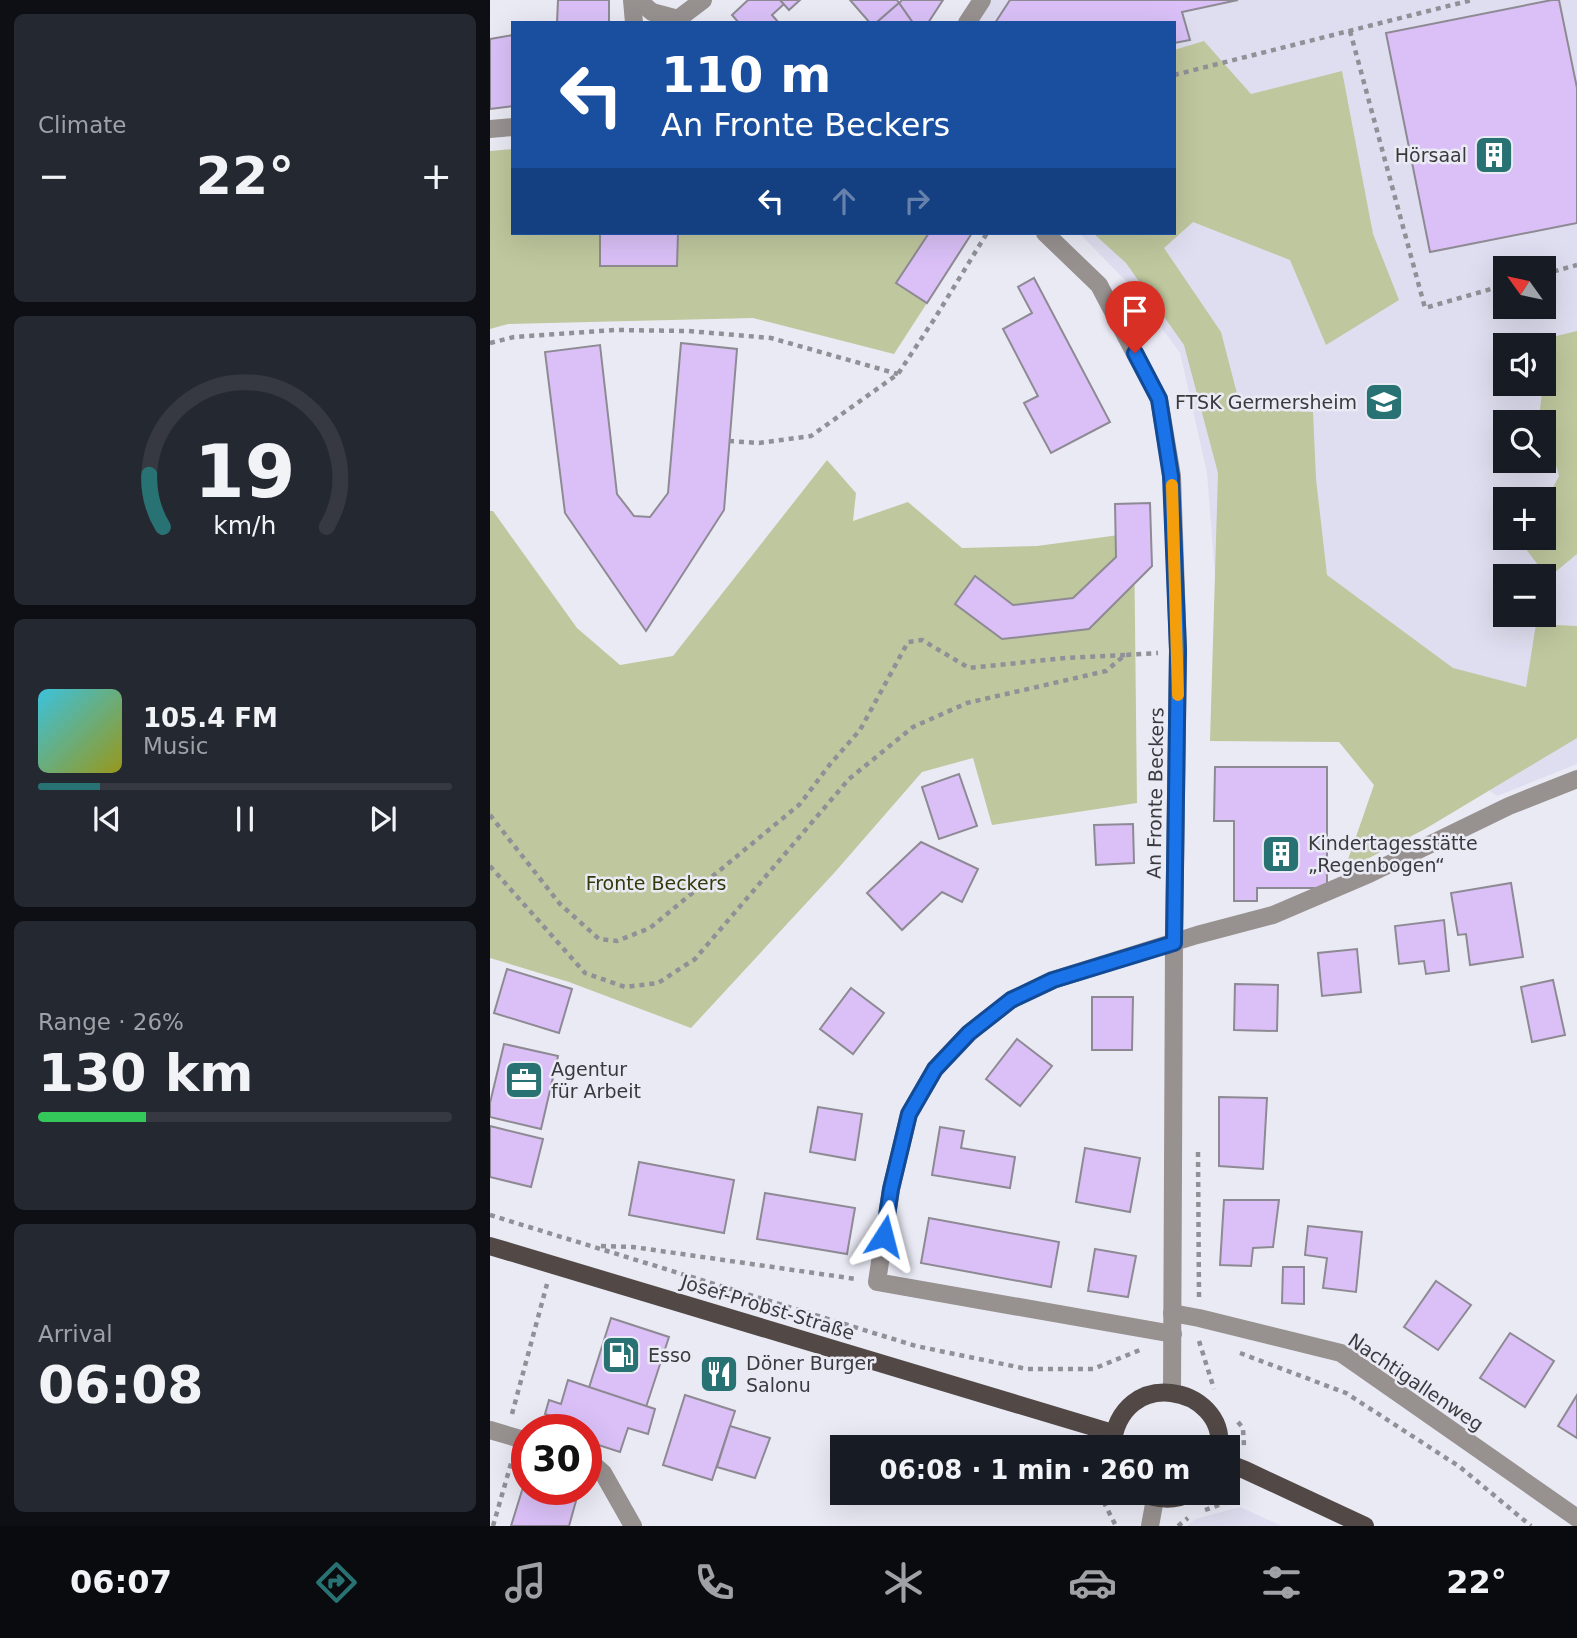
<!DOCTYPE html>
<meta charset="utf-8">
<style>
:root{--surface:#171b24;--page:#242831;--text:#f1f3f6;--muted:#9ea1a6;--line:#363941;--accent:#287273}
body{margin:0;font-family:"DejaVu Sans",sans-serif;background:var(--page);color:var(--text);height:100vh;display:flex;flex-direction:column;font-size:26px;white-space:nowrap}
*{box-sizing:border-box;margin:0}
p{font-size:23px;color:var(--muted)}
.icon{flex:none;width:38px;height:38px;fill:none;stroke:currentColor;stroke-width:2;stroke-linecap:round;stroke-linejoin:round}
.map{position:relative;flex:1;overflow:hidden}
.details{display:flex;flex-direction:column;gap:14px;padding:14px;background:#0d0f14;width:490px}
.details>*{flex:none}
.top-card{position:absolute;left:21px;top:21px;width:665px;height:214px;border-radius:0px;box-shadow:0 7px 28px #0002;background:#1a4fa0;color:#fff;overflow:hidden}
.needle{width:46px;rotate:303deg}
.tools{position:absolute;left:1003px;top:256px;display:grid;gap:14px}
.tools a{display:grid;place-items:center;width:63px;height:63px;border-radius:0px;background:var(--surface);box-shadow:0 7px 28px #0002;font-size:35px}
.speed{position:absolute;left:21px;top:1414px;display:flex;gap:14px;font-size:35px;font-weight:700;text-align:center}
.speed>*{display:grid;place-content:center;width:91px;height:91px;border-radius:50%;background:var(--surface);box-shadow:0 7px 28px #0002;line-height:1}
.speed .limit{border:10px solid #d22;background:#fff;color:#111}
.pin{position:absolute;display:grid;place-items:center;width:60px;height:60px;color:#fff;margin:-72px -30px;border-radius:50% 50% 50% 0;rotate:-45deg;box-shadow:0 0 7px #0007}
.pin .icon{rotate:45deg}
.me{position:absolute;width:77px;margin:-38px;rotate:9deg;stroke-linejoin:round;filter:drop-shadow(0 0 5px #0008)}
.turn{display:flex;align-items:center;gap:24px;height:147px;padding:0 35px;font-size:32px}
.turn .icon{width:91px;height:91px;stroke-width:2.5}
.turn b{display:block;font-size:49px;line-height:60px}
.lanes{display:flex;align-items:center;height:66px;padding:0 35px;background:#0003;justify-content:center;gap:35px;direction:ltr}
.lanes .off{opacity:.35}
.big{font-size:52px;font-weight:700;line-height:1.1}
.details .widget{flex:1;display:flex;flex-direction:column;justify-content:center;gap:10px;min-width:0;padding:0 24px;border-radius:10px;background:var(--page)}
.details .dial{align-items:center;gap:0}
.dial svg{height:182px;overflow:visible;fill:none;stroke:var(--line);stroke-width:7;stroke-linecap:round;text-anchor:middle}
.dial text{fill:var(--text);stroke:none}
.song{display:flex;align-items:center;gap:21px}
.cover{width:84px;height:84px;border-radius:10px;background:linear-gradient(135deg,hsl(190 70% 55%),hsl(60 70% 35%))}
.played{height:7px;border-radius:4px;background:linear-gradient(90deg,var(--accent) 15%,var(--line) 15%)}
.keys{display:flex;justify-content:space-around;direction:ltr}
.heat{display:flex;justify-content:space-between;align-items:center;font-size:38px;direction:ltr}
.charge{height:10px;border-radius:5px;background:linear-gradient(90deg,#34c759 26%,var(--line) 0)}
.trip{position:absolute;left:340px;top:1435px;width:410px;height:70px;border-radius:0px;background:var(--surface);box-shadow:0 7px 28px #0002;font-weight:700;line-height:70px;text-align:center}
.tab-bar{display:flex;height:112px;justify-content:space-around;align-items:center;background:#090b0e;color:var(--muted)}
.tab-bar .icon{width:49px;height:49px}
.tab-bar .current{color:var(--accent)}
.tab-bar b{font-size:32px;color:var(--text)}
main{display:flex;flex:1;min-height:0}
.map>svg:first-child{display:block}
.built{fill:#dedef0;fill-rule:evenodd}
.green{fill:#bfc79e}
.building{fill:#dac0f7;stroke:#8e8a93;stroke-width:2}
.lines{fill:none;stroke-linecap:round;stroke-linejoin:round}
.path{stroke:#909097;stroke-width:4.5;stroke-dasharray:5 5;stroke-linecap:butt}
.minor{stroke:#979190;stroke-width:18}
.major{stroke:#524947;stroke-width:18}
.route-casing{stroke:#114b97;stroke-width:18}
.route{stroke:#1a73e8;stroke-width:12}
.slow{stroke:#f59e0b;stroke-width:12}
.labels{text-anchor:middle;stroke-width:5;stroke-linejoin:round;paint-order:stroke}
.poi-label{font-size:19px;fill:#3a3a3e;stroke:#eaeaf5;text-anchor:start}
.street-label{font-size:19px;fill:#3a3a3e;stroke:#eaeaf5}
.park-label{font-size:19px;fill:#33390a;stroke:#eaeaf5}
</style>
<main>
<section class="details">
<div class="widget"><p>Climate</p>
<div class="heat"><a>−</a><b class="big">22°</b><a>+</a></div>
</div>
<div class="widget dial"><svg viewBox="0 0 100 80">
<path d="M14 69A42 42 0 1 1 86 69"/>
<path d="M14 69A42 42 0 0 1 8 46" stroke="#287273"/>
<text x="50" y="56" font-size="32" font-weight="700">19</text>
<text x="50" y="72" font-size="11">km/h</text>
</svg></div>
<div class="widget">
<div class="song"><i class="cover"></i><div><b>105.4 FM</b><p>Music</p></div></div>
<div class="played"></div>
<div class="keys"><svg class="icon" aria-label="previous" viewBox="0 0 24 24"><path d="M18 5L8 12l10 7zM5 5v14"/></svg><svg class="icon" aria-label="pause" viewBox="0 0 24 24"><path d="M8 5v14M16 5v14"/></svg><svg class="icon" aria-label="next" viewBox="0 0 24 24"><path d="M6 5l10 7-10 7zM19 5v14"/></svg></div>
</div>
<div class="widget"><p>Range · 26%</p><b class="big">130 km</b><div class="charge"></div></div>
<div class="widget"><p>Arrival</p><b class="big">06:08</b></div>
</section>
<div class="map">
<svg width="1087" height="1526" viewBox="0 0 1087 1526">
<rect width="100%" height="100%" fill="#eaeaf5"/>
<g class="built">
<path d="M501,0H1087V764L1007,796L726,588L717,473L690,353L640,285L589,233H684V23H486ZM1015,268H1054V306H1015ZM1015,345H1054V383H1015ZM1015,422H1054V460H1015ZM1015,499H1054V537H1015ZM1015,576H1054V614H1015Z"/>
<path d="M750,1507L792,1526H697L705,1519Z"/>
</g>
<g class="green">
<path d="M714,41L761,94L852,71L883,234L909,300L836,345L800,260L703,222L674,248L731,332L751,409L823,412L826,479L837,575L963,668L1036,687L1046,624L1087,626V738L935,829L854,871L884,785L849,742L720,741L728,473L694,345L636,263L603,233H684V50Z"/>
<path d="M23,149V233H110V266H187L188,233H439L406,283L437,303L404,354L263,318L18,324L0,329V151Z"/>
<path d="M1087,331V554L1058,578L1032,544L1036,537H1054V504L1069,476L1050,409L1058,338Z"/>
<path d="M337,460L366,493L363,521L418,502L472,548L547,546L644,533L647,803L502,825L483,758L432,772L345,872L201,1028L79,982L0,958V511H3L87,628L130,665L183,656Z"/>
</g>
<g class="building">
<path d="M68,0H119V23H67Z"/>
<path d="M258,0H290L294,4L282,15L289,23H249L242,15Z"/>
<path d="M290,0H310L299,10Z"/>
<path d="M360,0H407L409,3L386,23H380Z"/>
<path d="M412,0H453L438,23H423L409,3Z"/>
<path d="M520,0H748L692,12L700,40L684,43V23H505Z"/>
<path d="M1062,0H1069L1087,88V223L940,252L896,33Z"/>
<path d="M409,3L423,23H386Z"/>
<path d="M23,35V106L0,109V39Z"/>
<path d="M110,233H188L187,266H110Z"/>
<path d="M439,233H482L437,303L406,283Z"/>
<path d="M544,278L620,422L561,453L534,403L548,396L513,329L542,313L528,287Z"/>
<path d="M191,343L247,349L234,510L156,631L75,513L55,352L110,345L127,494L144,516L160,517L178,493Z"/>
<path d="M660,503L662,566L599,629L512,639L465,604L485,576L523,605L583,598L626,557L625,504Z"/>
<path d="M725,767H837V888H767V901H744V821H724Z"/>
<path d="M469,774L487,826L449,839L432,787Z"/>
<path d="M643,824L644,863L606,865L604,825Z"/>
<path d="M431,842L488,869L472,902L452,892L412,930L377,893Z"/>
<path d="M1021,883L1033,957L980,965L976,934L968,935L961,893Z"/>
<path d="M954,920L959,971L936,974L934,961L909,964L905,926Z"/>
<path d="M867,949L871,992L832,996L828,953Z"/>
<path d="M17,969L82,989L69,1033L4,1013Z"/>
<path d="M1063,980L1075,1035L1042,1042L1031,987Z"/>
<path d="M745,984L788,985L787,1031L744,1030Z"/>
<path d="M361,988L394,1013L363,1054L330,1029Z"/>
<path d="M602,997H643L642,1050H602Z"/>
<path d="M527,1039L562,1066L530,1106L496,1079Z"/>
<path d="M14,1044L68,1056L51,1129L0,1117V1103Z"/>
<path d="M729,1097L777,1098L773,1169L729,1166Z"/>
<path d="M328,1107L372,1114L365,1160L320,1152Z"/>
<path d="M0,1126L53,1139L41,1187L0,1177Z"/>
<path d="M450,1127L474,1131L471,1148L525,1157L520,1188L442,1175Z"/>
<path d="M595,1148L650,1158L640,1212L586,1202Z"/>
<path d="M149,1162L244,1180L234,1233L139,1215Z"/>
<path d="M275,1193L365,1208L357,1254L267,1239Z"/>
<path d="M734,1200H789L783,1247L763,1248L761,1266L730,1265Z"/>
<path d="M439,1218L569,1242L561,1287L431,1263Z"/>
<path d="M818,1226L872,1232L866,1292L833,1288L837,1258L815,1255Z"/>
<path d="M605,1249L646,1256L638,1297L598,1291Z"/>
<path d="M793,1267H814V1304L792,1303Z"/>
<path d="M946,1281L981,1305L948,1350L914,1327Z"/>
<path d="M121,1318L179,1337L154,1413L97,1394Z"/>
<path d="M1020,1333L1064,1361L1035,1407L990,1378Z"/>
<path d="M78,1380L165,1409L158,1434L138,1428L130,1452L96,1441V1430H78L80,1422L55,1414L59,1400L71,1404Z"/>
<path d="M195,1395L245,1411L222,1480L173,1465Z"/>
<path d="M1087,1395V1438L1068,1426Z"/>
<path d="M240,1426L280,1438L265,1478L227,1467Z"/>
<path d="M34,1484L37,1485V1489H49L86,1501L79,1526H21Z"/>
</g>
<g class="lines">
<g class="path">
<path d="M860,31L935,308L1015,285"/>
<path d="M684,75L982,0"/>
<path d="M1054,274L1087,265"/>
<path d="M0,343L24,337L125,330L198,331L281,338L408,374"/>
<path d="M239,441L269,443L321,436L408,374L445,318L497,233"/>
<path d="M0,815L70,904L109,939L127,941L160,928L310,804L341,763L370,730L418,642L432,640L479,668L575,658L635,655"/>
<path d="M0,866L95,973L135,987L168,983L205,959L359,779L423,727L477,703L616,671L635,655L668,653"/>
<path d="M708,1152L709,1298"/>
<path d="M0,1215L426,1346L537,1369H603L650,1350"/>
<path d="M111,1246L143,1247L366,1279"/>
<path d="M709,1341L724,1389"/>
<path d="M750,1353L856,1393L970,1467L1041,1526"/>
<path d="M22,1414L57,1284"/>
<path d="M748,1422L753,1428L754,1446"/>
<path d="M609,1493L626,1526"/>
<path d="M715,1510L740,1501L746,1488"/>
<path d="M3,1526L22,1460"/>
<path d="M688,1526L698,1518"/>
</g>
<g class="minor">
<path d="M142,0L144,23"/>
<path d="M148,0L162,12L188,19L213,0"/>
<path d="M477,23L492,0"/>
<path d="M0,129L23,127"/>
<path d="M555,233L609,285L669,399L682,476L688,650L684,943L682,1392"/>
<path d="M682,1313L709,1318L851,1353L1087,1518"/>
<path d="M683,1334L387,1282L401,1189L419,1114L445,1069L479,1033L521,1000L563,980L707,935L783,915L879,874L1019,806L1087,779"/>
<path d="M0,1430L37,1441"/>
<path d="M96,1458L113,1473L143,1526"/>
<path d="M660,1526L665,1499"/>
</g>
<g class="major">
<path d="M0,1246L623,1433"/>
<path d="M622,1447C630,1363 736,1387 729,1447"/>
<path d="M737,1463L755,1470L875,1526"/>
<path d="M649,1493C667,1499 683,1502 701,1493"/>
</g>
</g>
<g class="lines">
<g class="route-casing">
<path id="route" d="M394,1236L401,1189L419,1114L445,1069L479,1033L521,1000L563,980L684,943L688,650L681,476L669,399L645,353"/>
</g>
<use href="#route" class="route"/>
<path class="slow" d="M682,485L688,695"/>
</g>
<defs>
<g id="building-square" transform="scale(2.0125)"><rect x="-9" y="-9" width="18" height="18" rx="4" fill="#287273" stroke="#eaeaf5"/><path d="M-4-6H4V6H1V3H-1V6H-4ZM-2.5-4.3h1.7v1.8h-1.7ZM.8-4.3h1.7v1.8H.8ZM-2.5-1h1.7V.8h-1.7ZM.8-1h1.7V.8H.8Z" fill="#fff"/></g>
<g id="university-square" transform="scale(2.0125)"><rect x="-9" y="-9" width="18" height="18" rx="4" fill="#287273" stroke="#eaeaf5"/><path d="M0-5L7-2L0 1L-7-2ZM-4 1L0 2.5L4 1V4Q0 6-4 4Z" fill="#fff"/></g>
<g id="office-square" transform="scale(2.0125)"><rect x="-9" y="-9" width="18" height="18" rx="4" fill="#287273" stroke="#eaeaf5"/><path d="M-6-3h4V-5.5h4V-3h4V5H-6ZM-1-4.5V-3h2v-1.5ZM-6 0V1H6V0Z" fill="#fff"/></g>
<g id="fuel-square" transform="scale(2.0125)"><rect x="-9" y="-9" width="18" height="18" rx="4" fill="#287273" stroke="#eaeaf5"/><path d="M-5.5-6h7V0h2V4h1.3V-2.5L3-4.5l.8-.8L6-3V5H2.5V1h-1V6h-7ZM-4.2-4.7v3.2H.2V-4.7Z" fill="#fff"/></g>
<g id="restaurant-square" transform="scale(2.0125)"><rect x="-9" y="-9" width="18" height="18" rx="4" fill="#287273" stroke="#eaeaf5"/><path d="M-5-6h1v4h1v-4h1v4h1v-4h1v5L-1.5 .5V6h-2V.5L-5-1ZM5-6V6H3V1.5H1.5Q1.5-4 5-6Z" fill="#fff"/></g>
</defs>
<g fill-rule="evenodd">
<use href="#building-square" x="1004" y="155"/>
<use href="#university-square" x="894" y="402"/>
<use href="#building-square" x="791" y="854"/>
<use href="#office-square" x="34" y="1080"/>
<use href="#fuel-square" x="131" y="1355"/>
<use href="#restaurant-square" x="229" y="1374"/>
</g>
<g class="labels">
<g class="poi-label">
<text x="977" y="162" text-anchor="end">Hörsaal</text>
<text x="867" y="409" text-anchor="end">FTSK Germersheim</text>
<text x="818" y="850">Kindertagesstätte<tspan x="818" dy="22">„Regenbogen“</tspan></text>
<text x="61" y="1076">Agentur<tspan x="61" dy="22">für Arbeit</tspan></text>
<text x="158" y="1362">Esso</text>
<text x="256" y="1370">Döner Burger<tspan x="256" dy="22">Salonu</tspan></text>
</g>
<g class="street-label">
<text transform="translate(665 793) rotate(-89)" y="7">An Fronte Beckers</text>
<text transform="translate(278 1307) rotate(17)" y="7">Josef-Probst-Straße</text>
<text transform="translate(926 1382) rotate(34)" y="7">Nachtigallenweg</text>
</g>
<g class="park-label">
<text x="166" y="890">Fronte Beckers</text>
</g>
</g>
</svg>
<div class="tools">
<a><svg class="needle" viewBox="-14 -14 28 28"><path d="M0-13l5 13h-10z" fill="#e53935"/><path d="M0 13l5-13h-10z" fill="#9ea1a6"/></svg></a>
<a><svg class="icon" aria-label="sound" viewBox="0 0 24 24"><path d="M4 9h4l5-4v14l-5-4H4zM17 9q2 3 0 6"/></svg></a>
<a><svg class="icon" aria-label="search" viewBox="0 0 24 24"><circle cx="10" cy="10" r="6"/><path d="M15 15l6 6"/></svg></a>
<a>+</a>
<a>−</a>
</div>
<div class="speed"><div class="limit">30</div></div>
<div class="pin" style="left:645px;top:353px;background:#d93025"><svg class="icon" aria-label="arrive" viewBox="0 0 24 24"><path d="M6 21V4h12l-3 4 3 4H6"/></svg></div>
<svg class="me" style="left:394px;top:1236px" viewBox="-20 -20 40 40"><path d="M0-17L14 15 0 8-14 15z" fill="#1a73e8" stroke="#fff" stroke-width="4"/></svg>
<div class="trip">06:08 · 1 min · 260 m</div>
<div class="top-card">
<div class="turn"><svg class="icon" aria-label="left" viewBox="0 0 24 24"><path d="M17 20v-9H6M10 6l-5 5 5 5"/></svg><div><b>110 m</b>An Fronte Beckers</div></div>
<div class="lanes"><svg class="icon" aria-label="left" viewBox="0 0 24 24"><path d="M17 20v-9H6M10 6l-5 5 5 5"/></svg><svg class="icon off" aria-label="ahead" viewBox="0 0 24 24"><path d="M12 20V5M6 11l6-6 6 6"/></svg><svg class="icon off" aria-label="right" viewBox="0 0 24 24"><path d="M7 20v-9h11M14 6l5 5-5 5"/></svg></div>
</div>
</div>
</main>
<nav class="tab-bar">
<b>06:07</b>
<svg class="icon current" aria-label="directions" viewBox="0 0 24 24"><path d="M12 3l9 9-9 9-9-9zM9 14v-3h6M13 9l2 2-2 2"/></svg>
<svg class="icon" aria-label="music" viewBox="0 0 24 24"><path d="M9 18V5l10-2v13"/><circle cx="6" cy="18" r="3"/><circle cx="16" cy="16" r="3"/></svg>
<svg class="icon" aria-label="phone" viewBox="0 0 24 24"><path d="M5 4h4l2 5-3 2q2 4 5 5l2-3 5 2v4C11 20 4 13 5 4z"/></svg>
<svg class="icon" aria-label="climate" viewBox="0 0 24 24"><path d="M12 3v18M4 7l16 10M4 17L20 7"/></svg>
<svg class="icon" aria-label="car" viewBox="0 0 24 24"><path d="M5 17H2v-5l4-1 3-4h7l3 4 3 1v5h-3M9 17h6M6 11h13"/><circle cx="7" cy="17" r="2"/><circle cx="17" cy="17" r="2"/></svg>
<svg class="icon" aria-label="filters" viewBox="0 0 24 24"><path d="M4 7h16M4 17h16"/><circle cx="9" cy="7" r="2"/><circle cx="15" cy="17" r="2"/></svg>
<b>22°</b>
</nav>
